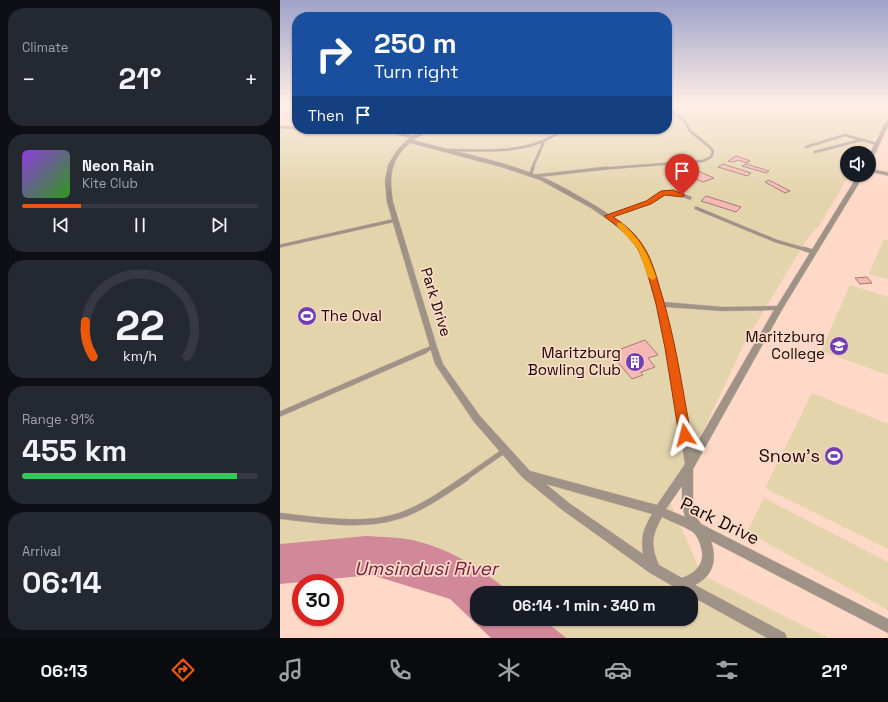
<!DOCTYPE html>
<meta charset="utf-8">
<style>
:root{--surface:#171b24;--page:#242831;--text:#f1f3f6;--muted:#9ea1a6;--line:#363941;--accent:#ea580c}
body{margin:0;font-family:"Space Grotesk",sans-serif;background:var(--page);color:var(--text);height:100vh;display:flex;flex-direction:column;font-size:15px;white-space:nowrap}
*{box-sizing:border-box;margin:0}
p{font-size:13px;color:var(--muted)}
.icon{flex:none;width:22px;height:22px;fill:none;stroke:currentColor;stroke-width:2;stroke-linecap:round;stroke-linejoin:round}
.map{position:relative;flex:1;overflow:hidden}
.details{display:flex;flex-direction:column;gap:8px;padding:8px;background:#0d0f14;width:280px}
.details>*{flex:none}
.guide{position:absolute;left:12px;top:12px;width:380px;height:122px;border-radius:16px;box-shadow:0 1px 3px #0004;background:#1a4fa0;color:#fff;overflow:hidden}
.tools{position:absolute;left:560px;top:146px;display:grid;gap:8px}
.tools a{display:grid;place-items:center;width:36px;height:36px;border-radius:50%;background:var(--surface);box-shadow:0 1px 3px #0004;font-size:20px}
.speed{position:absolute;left:12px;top:574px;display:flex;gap:8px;font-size:20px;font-weight:700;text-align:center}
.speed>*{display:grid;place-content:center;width:52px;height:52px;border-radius:50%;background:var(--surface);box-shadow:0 1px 3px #0004;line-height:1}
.speed .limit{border:6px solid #d22;background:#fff;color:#111}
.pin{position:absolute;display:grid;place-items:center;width:34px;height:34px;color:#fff;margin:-41px -17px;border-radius:50% 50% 50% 0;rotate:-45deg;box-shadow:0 0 4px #0007}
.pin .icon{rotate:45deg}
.me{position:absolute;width:44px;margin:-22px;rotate:351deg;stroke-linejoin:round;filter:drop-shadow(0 0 3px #0008)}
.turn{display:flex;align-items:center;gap:14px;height:84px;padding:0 16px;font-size:18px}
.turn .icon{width:52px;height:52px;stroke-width:2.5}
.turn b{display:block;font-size:28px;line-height:34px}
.then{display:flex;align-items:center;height:38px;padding:0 16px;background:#0003;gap:8px;font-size:15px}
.big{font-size:30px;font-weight:600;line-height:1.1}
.details .widget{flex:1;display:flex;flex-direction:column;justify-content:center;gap:6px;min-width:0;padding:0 14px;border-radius:16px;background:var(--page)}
.details .dial{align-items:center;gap:0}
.dial svg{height:104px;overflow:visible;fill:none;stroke:var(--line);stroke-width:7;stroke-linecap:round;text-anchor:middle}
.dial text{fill:var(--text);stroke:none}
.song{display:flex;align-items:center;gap:12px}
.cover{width:48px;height:48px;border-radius:6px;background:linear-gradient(135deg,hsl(270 70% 55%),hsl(110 70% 35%))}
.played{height:4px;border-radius:2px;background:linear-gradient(90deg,var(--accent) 25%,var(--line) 25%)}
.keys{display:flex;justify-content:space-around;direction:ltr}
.heat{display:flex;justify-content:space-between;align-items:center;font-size:22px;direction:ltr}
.charge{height:6px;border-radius:3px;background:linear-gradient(90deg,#34c759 91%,var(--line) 0)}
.trip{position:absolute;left:190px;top:586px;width:228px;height:40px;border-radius:16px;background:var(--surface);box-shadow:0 1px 3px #0004;font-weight:600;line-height:40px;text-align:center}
.menu{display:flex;height:64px;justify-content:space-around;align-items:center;background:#090b0e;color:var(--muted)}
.menu .icon{width:28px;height:28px}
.menu .active{color:var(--accent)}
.menu b{font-size:18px;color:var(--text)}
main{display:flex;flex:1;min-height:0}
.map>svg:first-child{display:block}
.green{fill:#e3d4ac}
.water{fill:#d1899a}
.building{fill:#f6b8b2;stroke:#a27b77}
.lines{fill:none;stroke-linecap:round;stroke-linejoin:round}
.service-far4-casing{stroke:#d9b8a8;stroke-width:3}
.service-far3-casing{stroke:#d9b8a8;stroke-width:4}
.service-far2-casing{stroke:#d9b8a8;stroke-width:5}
.service-far1-casing{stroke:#d9b8a8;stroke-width:6}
.service-casing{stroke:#d9b8a8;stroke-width:7}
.minor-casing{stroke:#d9b8a8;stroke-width:1}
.service-far4{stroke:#9f9387;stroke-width:2.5}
.service-far3{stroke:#9f9387;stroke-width:3}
.service-far2{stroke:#9f9387;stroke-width:4}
.service-far1{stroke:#9f9387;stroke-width:5}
.service{stroke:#9f9387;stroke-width:6}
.minor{fill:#9f9387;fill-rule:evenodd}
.route{fill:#ea580c;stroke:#983908}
.slow{fill:#f59e0b}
.labels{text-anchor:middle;stroke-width:3.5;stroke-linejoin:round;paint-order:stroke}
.street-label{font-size:15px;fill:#140804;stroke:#fed9c7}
.poi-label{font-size:15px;fill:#140804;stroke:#fed9c7;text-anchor:end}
.near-poi-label{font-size:18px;fill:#140804;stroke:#fed9c7;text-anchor:end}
.near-street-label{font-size:18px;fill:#140804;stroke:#fed9c7}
.near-water-label{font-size:19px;font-style:italic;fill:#75213e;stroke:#fed9c7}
</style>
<main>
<section class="details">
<div class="widget"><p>Climate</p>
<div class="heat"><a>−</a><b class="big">21°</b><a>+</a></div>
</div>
<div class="widget">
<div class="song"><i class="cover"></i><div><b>Neon Rain</b><p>Kite Club</p></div></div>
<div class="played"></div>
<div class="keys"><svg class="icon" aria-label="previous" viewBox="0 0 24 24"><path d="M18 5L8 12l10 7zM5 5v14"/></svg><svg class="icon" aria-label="pause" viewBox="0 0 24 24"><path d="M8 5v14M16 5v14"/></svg><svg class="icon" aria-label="next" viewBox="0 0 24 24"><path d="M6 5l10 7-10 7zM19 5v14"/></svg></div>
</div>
<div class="widget dial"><svg viewBox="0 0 100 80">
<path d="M14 69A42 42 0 1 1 86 69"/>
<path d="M14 69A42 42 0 0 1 8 42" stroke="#ea580c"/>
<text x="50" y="56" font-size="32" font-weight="700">22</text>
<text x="50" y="72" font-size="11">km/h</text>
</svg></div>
<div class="widget"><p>Range · 91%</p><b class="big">455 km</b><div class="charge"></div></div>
<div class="widget"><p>Arrival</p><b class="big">06:14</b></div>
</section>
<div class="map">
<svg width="608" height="638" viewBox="0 0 608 638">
<rect width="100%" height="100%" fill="#fed9c7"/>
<g class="green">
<path d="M387,104H608V125L588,145L583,153H567V175H569L539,226L527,239L464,344L390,502L422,575L549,638H286L263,619H411V593H231L208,575L39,541L0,544V124H17V129H387Z"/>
<path d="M604,239L608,240V279L589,274Z"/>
<path d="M570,285L608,297V375L541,351Z"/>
<path d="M532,393L608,424V549L485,488Z"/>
<path d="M484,498L608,562V610L467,532Z"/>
</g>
<path class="water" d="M86,536C101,537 117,537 132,540C169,548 202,569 231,593H197V619H263L286,638H211L170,599L92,575L0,584V544Z"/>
<g class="building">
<path d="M456,156L470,161L467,163L458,160L453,162L448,161Z"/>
<path d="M443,164L471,173L467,176L438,167Z"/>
<path d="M466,164L489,171L486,173L462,166Z"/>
<path d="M416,170L434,178L423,182L406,175Z"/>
<path d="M489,180L510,191L505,193L485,182Z"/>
<path d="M426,196L461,207L456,212L421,201Z"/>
<path d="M587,277L592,283L580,284L575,278Z"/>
<path d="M365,340L378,355L368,358L375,367L361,372L363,375L352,379L330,353Z"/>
</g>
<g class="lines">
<g class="service-far4-casing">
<g id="service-far4">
<path d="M0,127L17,128"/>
<path d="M62,129L112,132L132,137"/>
<path d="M117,132L147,130"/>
<path d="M526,147L565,135L597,144"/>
<path d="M166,150C196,150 227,153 255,144C266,141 276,134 286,129"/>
<path d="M535,152L581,140"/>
<path d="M252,169L264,141"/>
<path d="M318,169L423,161L431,157L433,152L431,148L410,131L404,120L387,108"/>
</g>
</g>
<g class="service-far3-casing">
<g id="service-far3">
<path d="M589,170L608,174"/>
<path d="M250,175L253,168"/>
<path d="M255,176L327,168"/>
<path d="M416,208L496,241L527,250"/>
<path d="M328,216L369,203L383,193L393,192L410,198"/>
<path d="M0,246L116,220"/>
</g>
</g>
<g class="service-far2-casing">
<g id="service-far2">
<path d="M524,249L534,252"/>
<path d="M142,352L153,347"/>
</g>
</g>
<g class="service-far1-casing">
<g id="service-far1">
<path d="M0,414L145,351"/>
<path d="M184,479L224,451"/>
</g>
</g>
<g class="service-casing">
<path id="service" d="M0,516C39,520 81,528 119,516C143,508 165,492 186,478"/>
</g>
<g class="minor-casing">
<g id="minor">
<path d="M608,120V126L592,160L589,162V155L606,121Z"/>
<path d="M146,129H152L133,140C176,152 221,160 262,177C279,184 295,194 311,203C331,215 351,228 364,247C374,264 379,284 384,302L443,307L497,306L578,175H584L503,308L413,469V504L415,515L421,524L608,619V633L431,541C437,560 434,575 415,585L505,633L507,638H487L411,596V593H405L370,573L281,509L242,477L194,422L155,364L113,223L107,202L105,181L108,165L117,150L128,139ZM130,143L221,167L260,180L311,208L331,222L349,237L358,248L362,257L378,310L391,375L405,464L377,505L250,471L200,416L163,364L157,347L113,202C109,177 110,160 130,143ZM385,307L443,311L494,310L413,450L396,353ZM266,484L372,514C363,530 361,535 363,554L289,503ZM402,486V504L405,517L386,509ZM382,517C389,521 409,528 414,533C417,536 420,542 421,547C426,563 416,573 402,578L379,565C370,544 372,536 382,517Z"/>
</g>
</g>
<use href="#service-far4" class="service-far4"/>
<use href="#service-far3" class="service-far3"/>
<use href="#service-far2" class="service-far2"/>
<use href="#service-far1" class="service-far1"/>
<use href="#service" class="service"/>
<use href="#minor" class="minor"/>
</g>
<linearGradient id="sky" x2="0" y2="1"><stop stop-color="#9fa3c9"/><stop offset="0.54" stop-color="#ffeee6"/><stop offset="1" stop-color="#ffeee6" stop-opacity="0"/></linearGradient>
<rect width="608" height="193" fill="url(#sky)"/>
<path class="route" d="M393,190L405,195L402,197L385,195L371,204L333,217C346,225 357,235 365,249C372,261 376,275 380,289C395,336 402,386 411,435L409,438H401L399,435L385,348L376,304L366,268L358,249L352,241L341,229L324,216L366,201L381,191Z"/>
<path class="slow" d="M337,223H342C362,242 367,252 376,277L375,279L372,280L368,277L358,249L337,226Z"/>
<defs>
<g id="stadium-disc" transform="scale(1)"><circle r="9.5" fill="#723eb5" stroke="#fed9c7"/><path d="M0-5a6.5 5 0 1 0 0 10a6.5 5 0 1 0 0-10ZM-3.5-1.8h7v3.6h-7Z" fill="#fff"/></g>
<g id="school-disc" transform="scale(1)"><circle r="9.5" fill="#723eb5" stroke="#fed9c7"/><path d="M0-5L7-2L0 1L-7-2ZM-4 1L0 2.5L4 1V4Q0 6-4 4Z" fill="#fff"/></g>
<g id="building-disc" transform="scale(1)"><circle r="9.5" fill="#723eb5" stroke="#fed9c7"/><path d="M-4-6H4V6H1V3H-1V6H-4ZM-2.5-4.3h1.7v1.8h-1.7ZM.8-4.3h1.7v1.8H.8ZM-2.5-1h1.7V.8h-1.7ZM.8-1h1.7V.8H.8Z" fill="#fff"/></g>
</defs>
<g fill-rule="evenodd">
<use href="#stadium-disc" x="27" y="316"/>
<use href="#school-disc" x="559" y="346"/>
<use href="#building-disc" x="355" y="362"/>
<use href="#stadium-disc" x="554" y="456"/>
</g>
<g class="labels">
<g class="street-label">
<text transform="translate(156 302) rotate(73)" y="5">Park Drive</text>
</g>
<g class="poi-label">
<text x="41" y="321" text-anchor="start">The Oval</text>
<text x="545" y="342">Maritzburg<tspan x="545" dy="17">College</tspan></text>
<text x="341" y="358">Maritzburg<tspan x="341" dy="17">Bowling Club</tspan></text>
</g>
<g class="near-poi-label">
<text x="540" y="462">Snow's</text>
</g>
<g class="near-street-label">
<text transform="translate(440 521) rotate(26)" y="6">Park Drive</text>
</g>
<g class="near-water-label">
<text x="146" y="575">Umsindusi River</text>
</g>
</g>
</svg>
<div class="tools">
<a><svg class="icon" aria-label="sound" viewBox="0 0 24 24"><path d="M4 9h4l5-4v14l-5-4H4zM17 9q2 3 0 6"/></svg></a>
</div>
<div class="speed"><div class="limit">30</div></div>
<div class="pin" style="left:402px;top:195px;background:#d93025"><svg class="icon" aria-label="arrive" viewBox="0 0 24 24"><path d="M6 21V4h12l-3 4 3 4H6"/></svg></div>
<svg class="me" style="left:405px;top:435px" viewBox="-20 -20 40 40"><path d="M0-17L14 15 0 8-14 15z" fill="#ea580c" stroke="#fff" stroke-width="4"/></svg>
<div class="trip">06:14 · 1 min · 340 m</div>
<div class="guide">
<div class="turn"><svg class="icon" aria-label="right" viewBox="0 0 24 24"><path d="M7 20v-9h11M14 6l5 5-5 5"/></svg><div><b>250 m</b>Turn right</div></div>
<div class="then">Then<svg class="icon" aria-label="arrive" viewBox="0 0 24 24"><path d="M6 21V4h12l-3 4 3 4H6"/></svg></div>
</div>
</div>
</main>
<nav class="menu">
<b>06:13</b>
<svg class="icon active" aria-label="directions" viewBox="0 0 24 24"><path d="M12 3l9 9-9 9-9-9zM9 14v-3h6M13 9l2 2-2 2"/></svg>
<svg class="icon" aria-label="music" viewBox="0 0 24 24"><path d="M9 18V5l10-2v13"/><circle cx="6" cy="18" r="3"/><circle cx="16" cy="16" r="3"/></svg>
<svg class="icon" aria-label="phone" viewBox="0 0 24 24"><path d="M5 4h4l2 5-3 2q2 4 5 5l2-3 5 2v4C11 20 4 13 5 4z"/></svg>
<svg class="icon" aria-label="climate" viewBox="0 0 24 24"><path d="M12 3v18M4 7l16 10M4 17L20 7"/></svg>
<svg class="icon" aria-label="car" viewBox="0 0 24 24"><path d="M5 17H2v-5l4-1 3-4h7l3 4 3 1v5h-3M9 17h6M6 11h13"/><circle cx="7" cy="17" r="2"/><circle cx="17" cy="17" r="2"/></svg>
<svg class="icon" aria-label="filters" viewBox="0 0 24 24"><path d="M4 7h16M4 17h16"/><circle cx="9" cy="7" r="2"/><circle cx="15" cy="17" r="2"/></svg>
<b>21°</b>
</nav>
